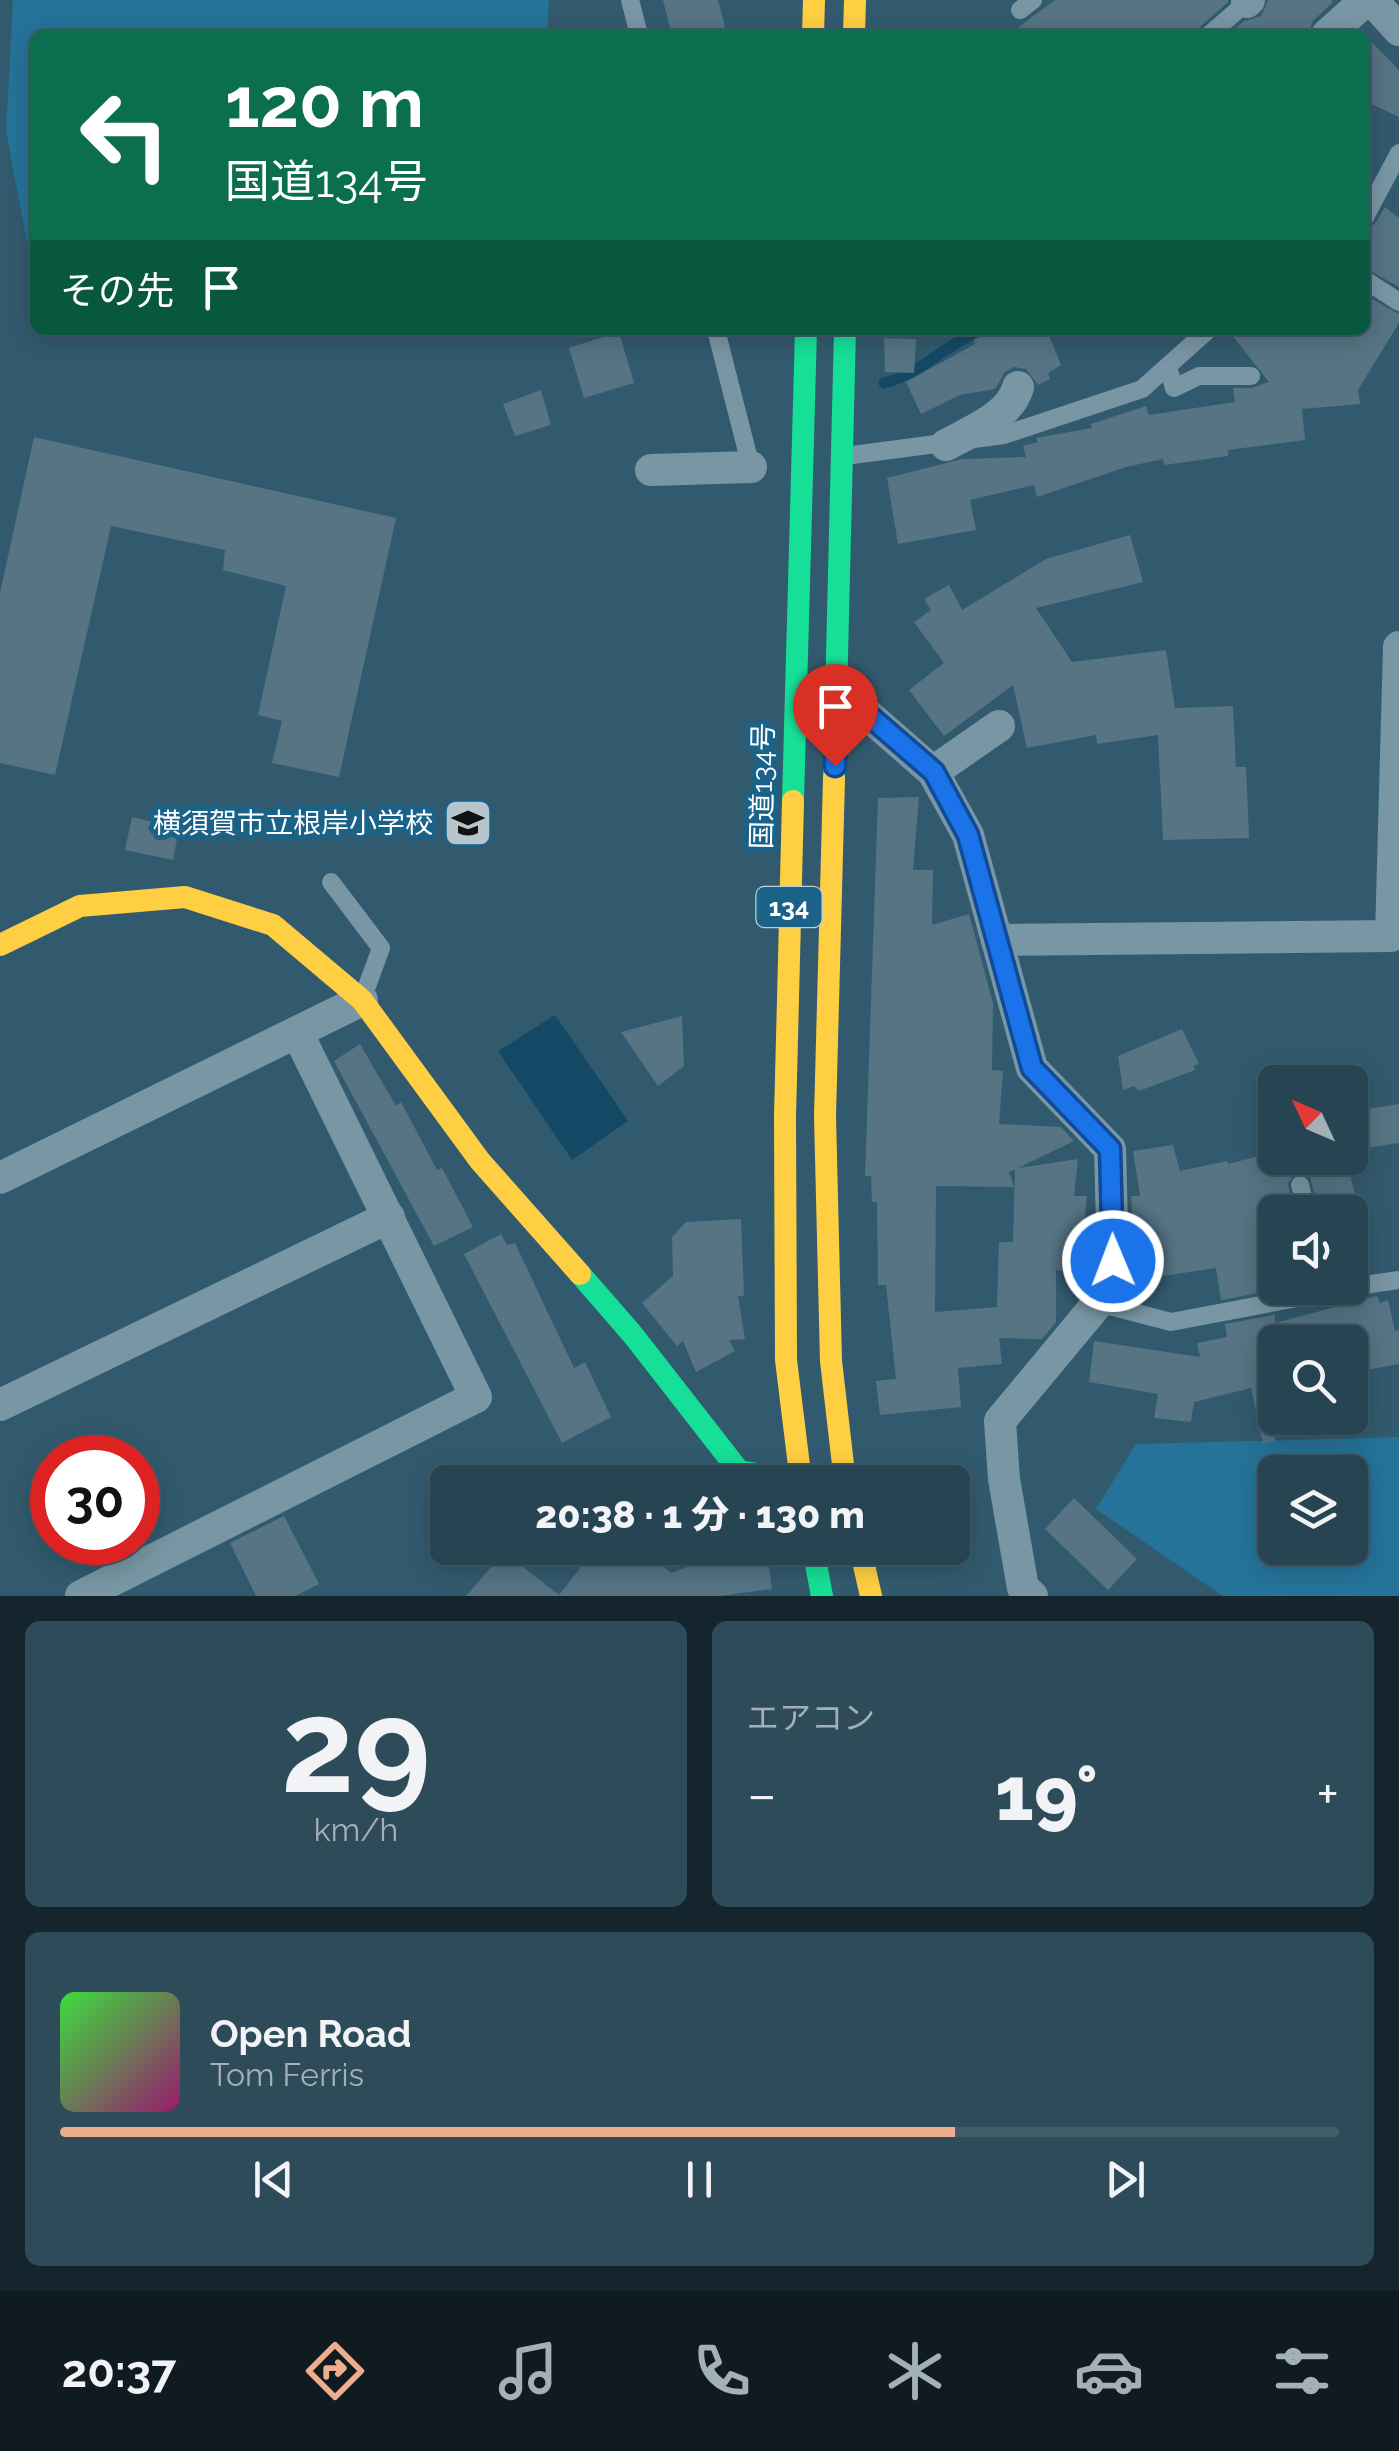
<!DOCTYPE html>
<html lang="ja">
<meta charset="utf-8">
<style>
:root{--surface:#264452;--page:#2e4b59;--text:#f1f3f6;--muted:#a4b0b8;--line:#425c69;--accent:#eead8d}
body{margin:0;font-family:Raleway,"Noto Sans JP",sans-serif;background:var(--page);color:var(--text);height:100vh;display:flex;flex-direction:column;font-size:38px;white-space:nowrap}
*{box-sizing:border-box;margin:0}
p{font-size:32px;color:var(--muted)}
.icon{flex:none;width:55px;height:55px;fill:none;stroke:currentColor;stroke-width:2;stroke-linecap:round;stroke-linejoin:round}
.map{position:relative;height:1596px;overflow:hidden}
.details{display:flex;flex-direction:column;gap:25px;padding:25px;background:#15252d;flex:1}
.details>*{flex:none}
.top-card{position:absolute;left:30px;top:30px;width:1340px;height:305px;border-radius:15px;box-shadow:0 5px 25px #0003,0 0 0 2px var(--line);background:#0b6e4f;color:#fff;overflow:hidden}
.needle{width:65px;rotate:314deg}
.fabs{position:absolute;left:1258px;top:1065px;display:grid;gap:20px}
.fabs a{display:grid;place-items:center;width:110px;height:110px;border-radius:15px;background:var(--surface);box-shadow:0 5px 25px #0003,0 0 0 2px var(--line);font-size:50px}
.speed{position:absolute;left:30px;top:1435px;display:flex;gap:20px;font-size:50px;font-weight:700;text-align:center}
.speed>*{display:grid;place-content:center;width:130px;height:130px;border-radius:50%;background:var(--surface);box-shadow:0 5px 25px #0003,0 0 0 2px var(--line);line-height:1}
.speed .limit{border:15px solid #d22;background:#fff;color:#111}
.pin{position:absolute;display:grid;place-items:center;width:85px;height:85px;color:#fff;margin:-102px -42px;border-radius:50% 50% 50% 0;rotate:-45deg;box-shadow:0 0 10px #0007}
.pin .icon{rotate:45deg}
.me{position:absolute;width:110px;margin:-55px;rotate:359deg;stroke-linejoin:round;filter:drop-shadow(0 0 8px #0008)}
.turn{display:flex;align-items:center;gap:35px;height:210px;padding:0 30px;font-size:45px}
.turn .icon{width:130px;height:130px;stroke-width:2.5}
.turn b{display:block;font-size:70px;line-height:85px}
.then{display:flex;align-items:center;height:95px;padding:0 30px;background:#0003;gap:20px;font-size:38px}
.big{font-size:75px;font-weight:800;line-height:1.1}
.details .card{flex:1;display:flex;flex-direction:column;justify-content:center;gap:15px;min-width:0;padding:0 35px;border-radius:15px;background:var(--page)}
.details .dial{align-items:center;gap:0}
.dial b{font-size:130px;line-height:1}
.song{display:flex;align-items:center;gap:30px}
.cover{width:120px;height:120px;border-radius:15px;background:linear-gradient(135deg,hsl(120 70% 55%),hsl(320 70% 35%))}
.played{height:10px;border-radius:5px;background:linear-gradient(90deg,var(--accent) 70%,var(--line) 70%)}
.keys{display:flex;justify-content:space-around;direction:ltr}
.heat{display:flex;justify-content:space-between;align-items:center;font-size:55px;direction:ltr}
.details .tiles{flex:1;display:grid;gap:25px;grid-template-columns:1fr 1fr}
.card:last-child{grid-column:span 2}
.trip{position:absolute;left:430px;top:1465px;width:540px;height:100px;border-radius:15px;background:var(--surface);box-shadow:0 5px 25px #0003,0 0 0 2px var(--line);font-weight:800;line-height:100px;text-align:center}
.tab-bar{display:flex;height:160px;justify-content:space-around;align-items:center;background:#0f1b21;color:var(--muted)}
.tab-bar .icon{width:70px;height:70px}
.tab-bar .on{color:var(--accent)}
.tab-bar b{font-size:45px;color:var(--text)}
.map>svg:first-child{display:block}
.green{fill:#257399;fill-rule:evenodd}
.water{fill:#144966}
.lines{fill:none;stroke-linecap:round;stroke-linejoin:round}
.stream{stroke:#144966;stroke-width:11}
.building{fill:#567484;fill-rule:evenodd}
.lane{stroke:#7996a4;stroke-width:18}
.street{stroke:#7996a4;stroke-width:32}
.fast{stroke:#16e098;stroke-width:22}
.slow{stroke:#ffcf43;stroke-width:22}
.route-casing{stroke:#114b97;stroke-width:25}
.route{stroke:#1a73e8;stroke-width:18}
.labels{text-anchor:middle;stroke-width:10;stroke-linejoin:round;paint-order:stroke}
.shield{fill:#1a6287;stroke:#bad0db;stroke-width:2.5}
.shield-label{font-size:25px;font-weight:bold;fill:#fff}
.street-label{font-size:28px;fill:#fff;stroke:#1a6287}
.poi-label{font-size:28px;fill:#fff;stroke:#1a6287;text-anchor:end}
</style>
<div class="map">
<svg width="1399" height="1596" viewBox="0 0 1399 1596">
<rect width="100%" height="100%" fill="#325a6e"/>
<g class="green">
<path d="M13,0H549L547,35H35V243L27,242L6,131Z"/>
<path d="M1399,1437V1596H1223L1096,1509L1136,1444ZM1275,1472H1350V1548H1275Z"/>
</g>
<path class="water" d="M555,1015L628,1121L572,1160L498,1051Z"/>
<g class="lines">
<path class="stream" d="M884,383C921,374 947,343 982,330"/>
</g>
<g class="building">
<path d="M663,0H718L727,35H672Z"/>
<path d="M1055,0H1228V2L1201,26L1197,35H1008Z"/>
<path d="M1268,0H1331L1333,2L1313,21L1308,35H1228L1244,21L1261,16Z"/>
<path d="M1361,31L1399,70V117L1365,101V35H1357Z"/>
<path d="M1385,207L1399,218V287L1365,268V229L1375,224Z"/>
<path d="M1365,295L1399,314V323L1358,390L1360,404L1302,409L1305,440L1228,450V456L1164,465L1163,459L1126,467L1037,497L1034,485L970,500L976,530L898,544L887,478L962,459L1026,457L1023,446L1038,442L1036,438L1092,428L1091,424L1146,406L1149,415L1235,402L1233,388H1252L1269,382L1228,330H1365Z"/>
<path d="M1007,330H1047L1061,365L1048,373L1050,379L1038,385L1026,369L1014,367L1005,372L995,389L960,395L921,414L906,382L975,344L974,339Z"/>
<path d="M619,332L634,383L584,398L569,348Z"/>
<path d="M884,338L916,339L914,373L885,372Z"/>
<path d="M541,390L551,425L515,436L503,404Z"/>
<path d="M34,437L396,518L339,777L272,763L282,721L258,715L286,586L223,570L225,550L111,526L55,775L0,763V593Z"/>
<path d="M1130,535L1143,582L1036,608L1072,662L1166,650L1175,708L1233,706L1236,767H1246L1249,838L1163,840L1158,735L1097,744L1096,735L1027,748L1013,685L944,736L909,690L944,663L914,622L931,610L924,599L949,585L962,610L1046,559Z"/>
<path d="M919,797L913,870H933L932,925L969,914L993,1003L992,1070L1003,1071L999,1124L1061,1127L1074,1141L1018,1168L1078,1159L1074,1196H1087L1080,1274L1056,1270V1322L1042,1339L999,1338L1002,1364L958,1368L961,1407L880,1415L876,1381L896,1379L886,1285H878L877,1202H872L871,1176H865L878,798ZM1015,1170L1013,1242H999L997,1307L935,1312L936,1186L1014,1187L1009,1172Z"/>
<path d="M132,817L179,828L173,860L125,850Z"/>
<path d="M682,1016L684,1066L658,1086L621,1032Z"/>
<path d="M1182,1029L1199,1064L1193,1066L1195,1070L1139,1091L1134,1086L1123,1090L1118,1056Z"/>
<path d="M360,1044L396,1106L401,1102L437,1170L442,1168L473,1227L434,1246L334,1061Z"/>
<path d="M1399,1104V1143L1367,1148L1361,1110Z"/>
<path d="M1173,1145L1180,1171L1227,1161L1228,1164L1275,1152V1158H1345L1359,1208L1352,1209L1353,1212H1319L1310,1177L1296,1173L1288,1183L1294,1212H1275V1290L1221,1300L1216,1268L1136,1280L1131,1196H1140L1133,1151Z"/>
<path d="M741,1219L744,1296H738L745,1339L729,1340L735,1351L696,1372L683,1341L677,1346L642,1303L673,1276L672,1237L686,1222Z"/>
<path d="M1357,1229L1370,1271L1350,1274V1230Z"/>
<path d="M501,1234L507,1245L515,1243L574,1368L585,1362L611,1417L562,1443L464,1254Z"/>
<path d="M1377,1296L1380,1303L1388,1300L1395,1331L1399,1330V1364L1350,1373V1342H1275V1442L1263,1443L1251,1388L1194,1402L1191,1422L1154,1418L1158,1394L1089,1382L1094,1341L1200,1357L1197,1343L1227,1337L1225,1324L1275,1315V1323Z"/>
<path d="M1074,1498L1137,1559L1108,1590L1045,1529Z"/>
<path d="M284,1516L319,1584L295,1596H256L230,1543Z"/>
<path d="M596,1548H645L671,1573L693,1565L767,1552L772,1589L719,1596H466L504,1552L559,1595Z"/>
</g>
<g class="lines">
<g class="lane">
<path d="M630,0L639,35"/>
<path d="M1020,10L1033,0"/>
<path d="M1209,35L1247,2"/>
<path d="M1365,217L1399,153"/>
<path d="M1365,280L1399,302"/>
<path d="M716,330L751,467"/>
<path d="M1168,367L1174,388L1199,376H1251"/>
<path d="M845,456L1004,435L1142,389L1208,330"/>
<path d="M331,882L381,948L363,997"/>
<path d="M1300,1185L1307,1212"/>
<path d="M1350,1287L1399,1280"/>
<path d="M1098,1303L1171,1322L1350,1288"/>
</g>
<g class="street">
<path d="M1372,0L1399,30"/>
<path d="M1247,2L1249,0"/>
<path d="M1327,35L1366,0"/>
<path d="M946,445C969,432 1011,416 1018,387"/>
<path d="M651,470L751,467"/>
<path d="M837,688L933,772L968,835L1032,1068L1110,1149L1113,1261L1098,1303L1000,1421L1004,1479L1023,1588L1032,1596"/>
<path d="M933,772L999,726"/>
<path d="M997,940L1391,936L1399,647"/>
<path d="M0,1178L362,1000"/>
<path d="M0,1405L389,1217"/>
<path d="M81,1596L476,1397L297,1032"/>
</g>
<g class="fast">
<path d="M834,778L845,330"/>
<path d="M793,801L806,330"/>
<path d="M580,1274L633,1335L739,1471L800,1481L838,1477"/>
<path d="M813,1548L822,1596"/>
</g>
<g class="slow">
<path d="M813,35L814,0"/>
<path d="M854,35L855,0"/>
<path d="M834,778L825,1116L831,1361L845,1482"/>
<path d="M793,801L785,1117L786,1360L801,1482"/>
<path d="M0,945L80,906L185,897L273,925L362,1000L480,1161L580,1274"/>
<path d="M860,1548L871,1596"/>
</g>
</g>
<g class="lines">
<g class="route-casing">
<path id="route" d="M835,766L837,688L934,772L968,835L1032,1068L1110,1149L1113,1261"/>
</g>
<use href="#route" class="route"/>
</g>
<defs>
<g id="school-square" transform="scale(2.5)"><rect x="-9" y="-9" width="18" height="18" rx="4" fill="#b7c5cc" stroke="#1a6287"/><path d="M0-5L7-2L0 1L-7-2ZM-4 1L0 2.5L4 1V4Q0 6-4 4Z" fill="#111"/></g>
</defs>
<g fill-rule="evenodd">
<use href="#school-square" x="468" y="823"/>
</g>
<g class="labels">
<rect class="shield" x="756.5" y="887" width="65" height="40" rx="8"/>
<g class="shield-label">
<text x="789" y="916">134</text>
</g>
<g class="street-label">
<text transform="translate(762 786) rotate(-89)" y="10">国道134号</text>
</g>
<g class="poi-label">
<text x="433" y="833">横須賀市立根岸小学校</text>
</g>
</g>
</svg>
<div class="fabs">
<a><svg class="needle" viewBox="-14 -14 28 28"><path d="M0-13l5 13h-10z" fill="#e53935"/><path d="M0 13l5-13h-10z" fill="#a4b0b8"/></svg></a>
<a><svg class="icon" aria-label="sound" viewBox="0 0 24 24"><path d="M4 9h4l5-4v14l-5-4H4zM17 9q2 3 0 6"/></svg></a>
<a><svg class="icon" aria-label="search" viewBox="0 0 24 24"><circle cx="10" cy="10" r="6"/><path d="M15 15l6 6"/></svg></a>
<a><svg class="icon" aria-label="layers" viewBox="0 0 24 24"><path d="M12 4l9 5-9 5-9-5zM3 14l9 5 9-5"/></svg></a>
</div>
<div class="speed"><div class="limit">30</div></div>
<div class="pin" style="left:835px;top:766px;background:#d93025"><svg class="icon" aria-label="arrive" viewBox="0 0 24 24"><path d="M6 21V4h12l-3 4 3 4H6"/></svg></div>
<svg class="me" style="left:1113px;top:1261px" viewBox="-20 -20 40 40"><circle r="17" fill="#1a73e8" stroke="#fff" stroke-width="3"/><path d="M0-11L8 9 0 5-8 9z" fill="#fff"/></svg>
<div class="trip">20:38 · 1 分 · 130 m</div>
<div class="top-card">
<div class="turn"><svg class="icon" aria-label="left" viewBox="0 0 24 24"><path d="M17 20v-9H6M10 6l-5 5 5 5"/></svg><div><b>120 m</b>国道134号</div></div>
<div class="then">その先<svg class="icon" aria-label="arrive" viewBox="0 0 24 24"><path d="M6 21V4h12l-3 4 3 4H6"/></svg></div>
</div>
</div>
<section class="details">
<div class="tiles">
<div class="card dial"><b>29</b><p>km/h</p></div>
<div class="card"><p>エアコン</p>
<div class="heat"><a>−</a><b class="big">19°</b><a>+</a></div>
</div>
<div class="card">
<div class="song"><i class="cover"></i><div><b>Open Road</b><p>Tom Ferris</p></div></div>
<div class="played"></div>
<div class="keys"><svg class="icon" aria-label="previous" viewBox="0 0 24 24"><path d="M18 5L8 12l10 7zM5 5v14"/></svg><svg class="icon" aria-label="pause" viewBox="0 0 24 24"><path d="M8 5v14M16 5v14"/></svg><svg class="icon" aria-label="next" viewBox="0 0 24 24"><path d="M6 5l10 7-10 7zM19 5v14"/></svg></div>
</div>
</div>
</section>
<nav class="tab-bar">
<b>20:37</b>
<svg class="icon on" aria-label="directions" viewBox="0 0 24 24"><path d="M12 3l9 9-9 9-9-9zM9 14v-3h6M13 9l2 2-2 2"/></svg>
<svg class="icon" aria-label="music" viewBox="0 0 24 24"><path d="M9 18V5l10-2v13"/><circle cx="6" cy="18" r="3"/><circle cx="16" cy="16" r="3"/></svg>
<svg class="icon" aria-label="phone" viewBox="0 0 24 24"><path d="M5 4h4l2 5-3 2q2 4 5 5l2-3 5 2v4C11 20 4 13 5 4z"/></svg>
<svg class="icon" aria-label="climate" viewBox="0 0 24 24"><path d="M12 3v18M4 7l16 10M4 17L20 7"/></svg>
<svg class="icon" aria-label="car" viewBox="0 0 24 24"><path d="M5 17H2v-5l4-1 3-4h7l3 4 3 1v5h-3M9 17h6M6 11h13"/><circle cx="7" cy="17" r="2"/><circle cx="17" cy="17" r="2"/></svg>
<svg class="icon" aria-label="filters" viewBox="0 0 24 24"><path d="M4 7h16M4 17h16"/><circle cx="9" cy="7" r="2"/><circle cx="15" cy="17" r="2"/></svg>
</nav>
